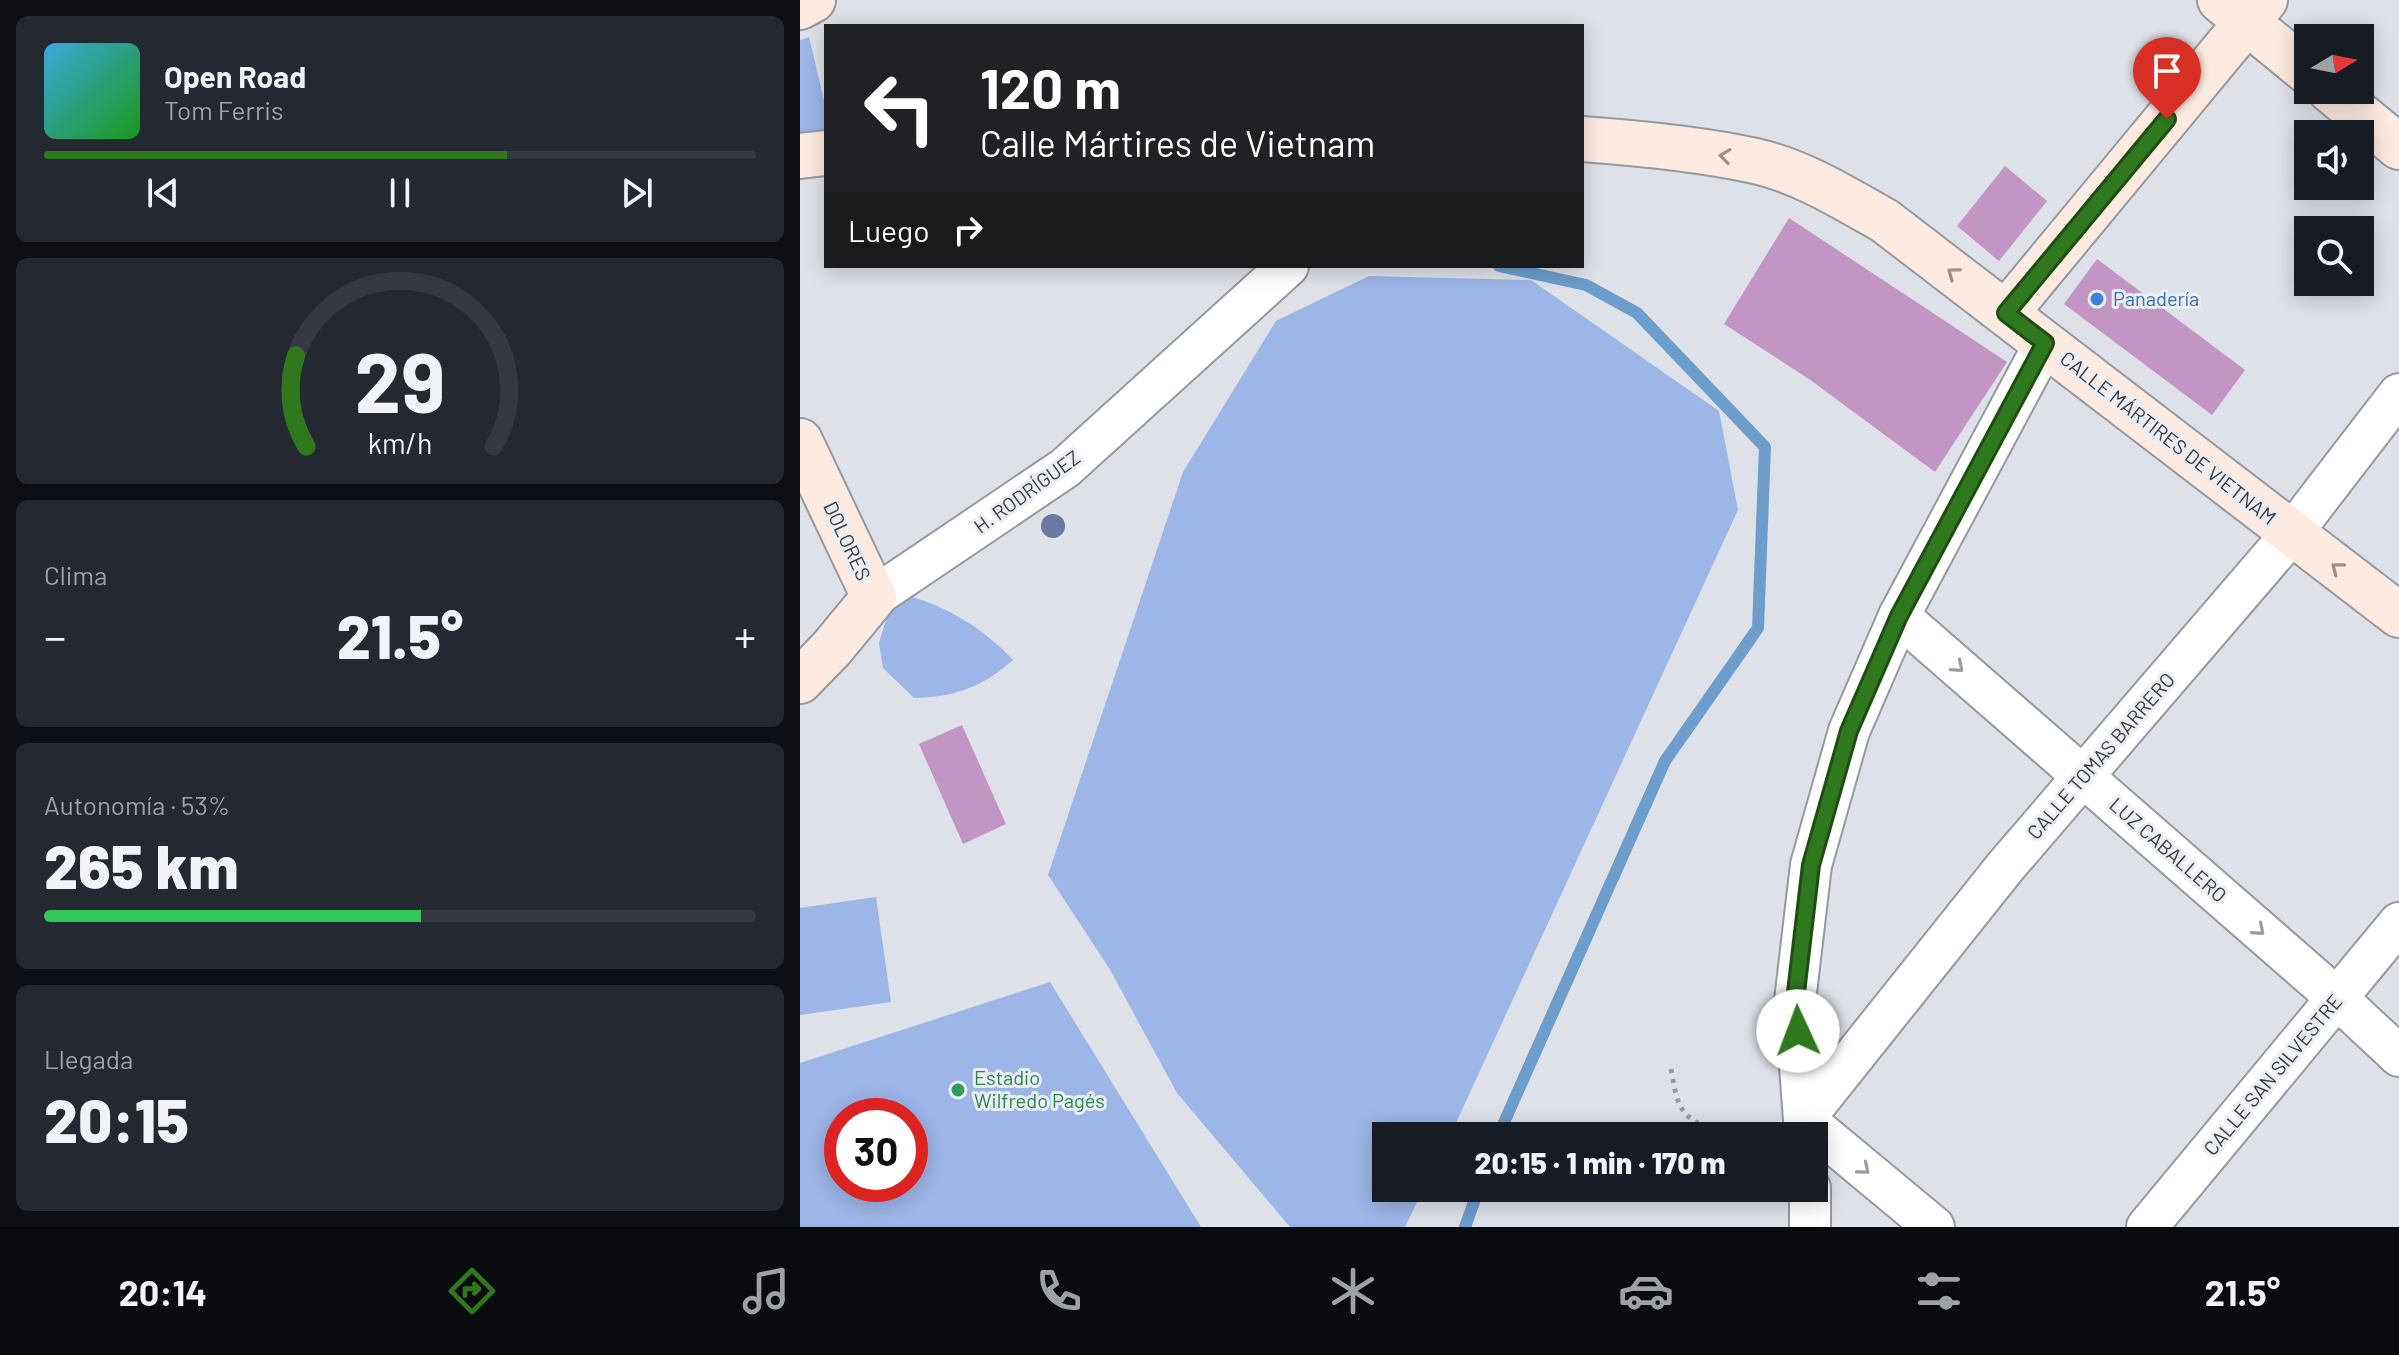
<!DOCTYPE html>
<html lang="es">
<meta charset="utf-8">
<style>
:root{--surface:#171b24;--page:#242831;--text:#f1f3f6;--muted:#9ea1a6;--line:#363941;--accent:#2f781d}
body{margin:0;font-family:Barlow,sans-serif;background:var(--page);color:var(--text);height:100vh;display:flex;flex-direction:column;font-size:30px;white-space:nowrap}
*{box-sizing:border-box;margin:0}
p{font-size:26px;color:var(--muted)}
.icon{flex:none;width:44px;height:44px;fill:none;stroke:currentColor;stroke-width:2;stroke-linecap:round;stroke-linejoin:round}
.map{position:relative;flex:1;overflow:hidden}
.details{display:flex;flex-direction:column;gap:16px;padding:16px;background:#0d0f14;width:800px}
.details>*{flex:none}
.guide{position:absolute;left:24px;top:24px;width:760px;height:244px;border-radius:0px;box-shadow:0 4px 20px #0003;background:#202124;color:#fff;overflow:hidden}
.needle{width:52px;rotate:80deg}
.buttons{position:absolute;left:1494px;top:24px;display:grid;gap:16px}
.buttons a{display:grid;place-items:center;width:80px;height:80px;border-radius:0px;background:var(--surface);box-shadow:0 4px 20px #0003;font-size:40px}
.speed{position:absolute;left:24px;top:1098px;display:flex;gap:16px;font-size:40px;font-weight:700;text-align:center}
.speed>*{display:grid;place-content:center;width:104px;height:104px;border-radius:50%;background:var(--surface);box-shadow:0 4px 20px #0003;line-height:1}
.speed .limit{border:12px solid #d22;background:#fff;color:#111}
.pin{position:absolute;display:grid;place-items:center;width:68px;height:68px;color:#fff;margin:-82px -34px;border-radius:50% 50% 50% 0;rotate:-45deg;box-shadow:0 0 8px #0007}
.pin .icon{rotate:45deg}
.me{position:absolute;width:88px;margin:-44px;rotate:358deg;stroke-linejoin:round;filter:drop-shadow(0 0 6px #0008)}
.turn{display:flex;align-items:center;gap:28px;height:168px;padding:0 24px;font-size:36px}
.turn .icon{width:104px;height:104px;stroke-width:2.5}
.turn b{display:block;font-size:56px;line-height:68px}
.then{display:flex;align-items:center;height:76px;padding:0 24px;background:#0003;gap:16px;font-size:30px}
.big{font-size:60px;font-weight:800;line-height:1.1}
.details .tile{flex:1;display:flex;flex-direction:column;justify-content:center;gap:12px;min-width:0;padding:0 28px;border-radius:12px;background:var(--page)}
.details .dial{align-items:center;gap:0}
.dial svg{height:208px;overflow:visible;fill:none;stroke:var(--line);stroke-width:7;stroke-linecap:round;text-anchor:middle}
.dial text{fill:var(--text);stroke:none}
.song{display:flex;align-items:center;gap:24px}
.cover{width:96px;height:96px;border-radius:12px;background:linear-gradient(135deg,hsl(200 70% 55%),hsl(120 70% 35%))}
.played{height:8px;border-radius:4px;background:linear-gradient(90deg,var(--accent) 65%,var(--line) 65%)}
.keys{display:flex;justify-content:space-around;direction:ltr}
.heat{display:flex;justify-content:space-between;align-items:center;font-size:44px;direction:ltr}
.charge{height:12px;border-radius:6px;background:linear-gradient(90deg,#34c759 53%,var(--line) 0)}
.trip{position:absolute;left:572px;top:1122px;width:456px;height:80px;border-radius:0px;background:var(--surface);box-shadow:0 4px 20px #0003;font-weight:800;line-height:80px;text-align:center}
.menu{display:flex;height:128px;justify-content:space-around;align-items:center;background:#090b0e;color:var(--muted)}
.menu .icon{width:56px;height:56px}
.menu .active{color:var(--accent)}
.menu b{font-size:36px;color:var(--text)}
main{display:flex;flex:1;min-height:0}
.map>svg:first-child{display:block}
.green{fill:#9db6e8;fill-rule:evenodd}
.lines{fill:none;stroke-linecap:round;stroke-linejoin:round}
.stream{stroke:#6d9dcb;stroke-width:12}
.building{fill:#c395c5}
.street-casing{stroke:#969aa0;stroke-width:44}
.secondary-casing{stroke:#969aa0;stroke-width:48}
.path{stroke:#999ba0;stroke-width:5;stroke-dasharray:4 6;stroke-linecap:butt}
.street{stroke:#fff;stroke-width:40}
.secondary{stroke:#fdeae0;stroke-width:44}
.tree{fill:#69799f}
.oneway{stroke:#9b928e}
.oneway2{stroke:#9c9c9e}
.route-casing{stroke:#1f4e13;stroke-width:20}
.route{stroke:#2f781d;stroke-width:14}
.shop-dot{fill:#3f7fe0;stroke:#ebeff5;stroke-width:3}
.leisure-dot{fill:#2e9e5b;stroke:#ebeff5;stroke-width:3}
.labels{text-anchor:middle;stroke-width:6;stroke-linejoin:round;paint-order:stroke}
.shop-label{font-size:20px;fill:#366cbe;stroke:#ebeff5;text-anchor:start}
.street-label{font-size:20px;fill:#393a3d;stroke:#ebeff5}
.leisure-label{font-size:20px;fill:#27864d;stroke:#ebeff5;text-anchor:start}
</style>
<main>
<section class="details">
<div class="tile">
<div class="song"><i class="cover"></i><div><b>Open Road</b><p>Tom Ferris</p></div></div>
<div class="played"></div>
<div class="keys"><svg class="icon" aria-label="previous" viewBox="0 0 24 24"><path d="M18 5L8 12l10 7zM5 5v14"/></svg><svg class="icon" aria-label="pause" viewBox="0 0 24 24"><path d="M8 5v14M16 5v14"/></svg><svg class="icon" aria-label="next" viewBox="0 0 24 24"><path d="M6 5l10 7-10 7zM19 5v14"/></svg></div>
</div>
<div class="tile dial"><svg viewBox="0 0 100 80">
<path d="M14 69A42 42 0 1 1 86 69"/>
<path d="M14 69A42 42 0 0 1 10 34" stroke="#2f781d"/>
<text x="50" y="56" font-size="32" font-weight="700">29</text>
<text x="50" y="72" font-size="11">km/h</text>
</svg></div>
<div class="tile"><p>Clima</p>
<div class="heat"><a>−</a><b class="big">21.5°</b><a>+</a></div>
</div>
<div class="tile"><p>Autonomía · 53%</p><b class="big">265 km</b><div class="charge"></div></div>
<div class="tile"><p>Llegada</p><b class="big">20:15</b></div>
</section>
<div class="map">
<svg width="1599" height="1227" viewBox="0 0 1599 1227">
<rect width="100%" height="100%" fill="#dee1e8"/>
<g class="green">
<path d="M9,37L26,109V134L0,136V40Z"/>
<path d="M569,276L731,280L919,411L938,510L650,1136H586V1188H624L605,1227H490L377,1093L309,968L248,875L383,472L476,321Z"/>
<path d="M109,596C149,607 185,630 213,660C183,687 154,697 114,698L83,668L79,643L89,610Z"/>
<path d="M76,897L91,1002L0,1015V908Z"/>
<path d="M250,982L401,1227H0V1063ZM110,1116V1184H42V1116Z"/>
</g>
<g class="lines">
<g class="stream">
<path d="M698,1136L865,761L958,628L965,447L837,313L786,285L699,266"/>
<path d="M665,1227L679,1188"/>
</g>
</g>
<g class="building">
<path d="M1205,166L1247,201L1199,261L1157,226Z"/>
<path d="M989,218L1207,362L1135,472L1009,379L924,324Z"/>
<path d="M1297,259L1445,370L1412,415L1264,304Z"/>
<path d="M162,725L206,824L163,844L119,744Z"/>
</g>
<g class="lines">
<g class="street-casing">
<g id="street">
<path d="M74,597L265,468L488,266"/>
<path d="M1099,616L1537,998L1599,1056"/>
<path d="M1005,1133L995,1001L1011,865L1049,731L1099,616L1245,343"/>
<path d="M1010,1227V1188"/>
<path d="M1134,1227L1004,1119L1206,866L1492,533L1599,394"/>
<path d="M1347,1227L1599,923"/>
</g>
</g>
<g class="secondary-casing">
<g id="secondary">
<path d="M1420,0L1508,72"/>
<path d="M0,7L13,0"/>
<path d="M1530,90L1599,147"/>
<path d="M782,139C837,143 901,149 955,161C1001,171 1044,198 1085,221L1599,615"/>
<path d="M0,156L26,153"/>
<path d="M1206,313L1465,0"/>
<path d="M0,441L74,597L32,648L0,681"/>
</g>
</g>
<path class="path" d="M871,1069C879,1116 881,1114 921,1136"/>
<use href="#street" class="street"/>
<use href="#secondary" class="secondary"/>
</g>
<circle class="tree" cx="253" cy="526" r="12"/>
<defs><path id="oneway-chevron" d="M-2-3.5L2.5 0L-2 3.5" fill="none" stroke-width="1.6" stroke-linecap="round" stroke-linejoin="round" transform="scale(2)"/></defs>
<g class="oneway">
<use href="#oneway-chevron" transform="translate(925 156) rotate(-172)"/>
<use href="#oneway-chevron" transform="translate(1153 273) rotate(-143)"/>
<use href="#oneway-chevron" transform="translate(1537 568) rotate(-142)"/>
</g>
<g class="oneway2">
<use href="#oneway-chevron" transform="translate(1158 667) rotate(41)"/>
<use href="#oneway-chevron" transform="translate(1459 930) rotate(41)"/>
<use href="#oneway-chevron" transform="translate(1064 1169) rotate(40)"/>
</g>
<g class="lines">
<g class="route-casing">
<path id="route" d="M998,1031L995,1001L1011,865L1049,731L1099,616L1245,343L1206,313L1367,119"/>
</g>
<use href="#route" class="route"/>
</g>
<circle class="shop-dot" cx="1297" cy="299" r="8"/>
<circle class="leisure-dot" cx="158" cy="1090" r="8"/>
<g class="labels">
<g class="shop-label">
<text x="1313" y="306">Panadería</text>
</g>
<g class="street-label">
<text transform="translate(1368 438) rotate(38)" y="7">CALLE MÁRTIRES DE VIETNAM</text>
<text transform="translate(227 492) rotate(-36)" y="7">H. RODRÍGUEZ</text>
<text transform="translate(47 541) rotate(65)" y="7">DOLORES</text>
<text transform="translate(1301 756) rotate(-49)" y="7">CALLE TOMAS BARRERO</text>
<text transform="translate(1368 850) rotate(41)" y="7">LUZ CABALLERO</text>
<text transform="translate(1473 1075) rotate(-50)" y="7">CALLE SAN SILVESTRE</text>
</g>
<g class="leisure-label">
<text x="174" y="1085">Estadio<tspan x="174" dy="23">Wilfredo Pagés</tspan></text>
</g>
</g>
</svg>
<div class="buttons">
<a><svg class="needle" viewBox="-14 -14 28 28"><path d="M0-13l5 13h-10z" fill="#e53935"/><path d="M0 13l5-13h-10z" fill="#9ea1a6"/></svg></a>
<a><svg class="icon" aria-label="sound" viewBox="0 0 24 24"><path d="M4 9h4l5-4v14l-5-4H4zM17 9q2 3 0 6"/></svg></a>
<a><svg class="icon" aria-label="search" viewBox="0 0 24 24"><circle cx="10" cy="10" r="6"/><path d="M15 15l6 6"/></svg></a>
</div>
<div class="speed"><div class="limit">30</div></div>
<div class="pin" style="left:1367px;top:119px;background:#d93025"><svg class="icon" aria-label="arrive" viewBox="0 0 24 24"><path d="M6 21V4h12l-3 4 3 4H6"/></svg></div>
<svg class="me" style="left:998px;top:1031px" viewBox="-20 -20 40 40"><circle r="19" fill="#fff"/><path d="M0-13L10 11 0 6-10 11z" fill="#2f781d"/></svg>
<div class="trip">20:15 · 1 min · 170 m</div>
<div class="guide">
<div class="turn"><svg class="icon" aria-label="left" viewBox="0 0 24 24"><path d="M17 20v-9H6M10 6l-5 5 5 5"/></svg><div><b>120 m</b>Calle Mártires de Vietnam</div></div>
<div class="then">Luego<svg class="icon" aria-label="right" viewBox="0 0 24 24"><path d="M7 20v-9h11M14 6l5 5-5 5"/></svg></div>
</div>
</div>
</main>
<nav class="menu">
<b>20:14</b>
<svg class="icon active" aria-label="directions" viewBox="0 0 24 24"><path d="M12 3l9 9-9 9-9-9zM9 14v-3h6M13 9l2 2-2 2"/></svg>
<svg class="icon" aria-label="music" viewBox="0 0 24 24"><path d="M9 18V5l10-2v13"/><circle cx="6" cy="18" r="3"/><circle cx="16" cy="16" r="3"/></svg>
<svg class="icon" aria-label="phone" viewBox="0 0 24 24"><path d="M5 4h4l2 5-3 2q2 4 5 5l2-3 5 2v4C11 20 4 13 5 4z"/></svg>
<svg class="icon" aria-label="climate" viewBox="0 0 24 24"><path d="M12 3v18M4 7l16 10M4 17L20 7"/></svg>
<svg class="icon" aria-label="car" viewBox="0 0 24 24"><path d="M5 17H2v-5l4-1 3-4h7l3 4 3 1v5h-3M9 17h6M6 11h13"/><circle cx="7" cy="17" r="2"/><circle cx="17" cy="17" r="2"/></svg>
<svg class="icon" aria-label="filters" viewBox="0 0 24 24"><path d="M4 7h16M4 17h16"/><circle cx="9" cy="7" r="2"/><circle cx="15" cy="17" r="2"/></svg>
<b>21.5°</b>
</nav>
